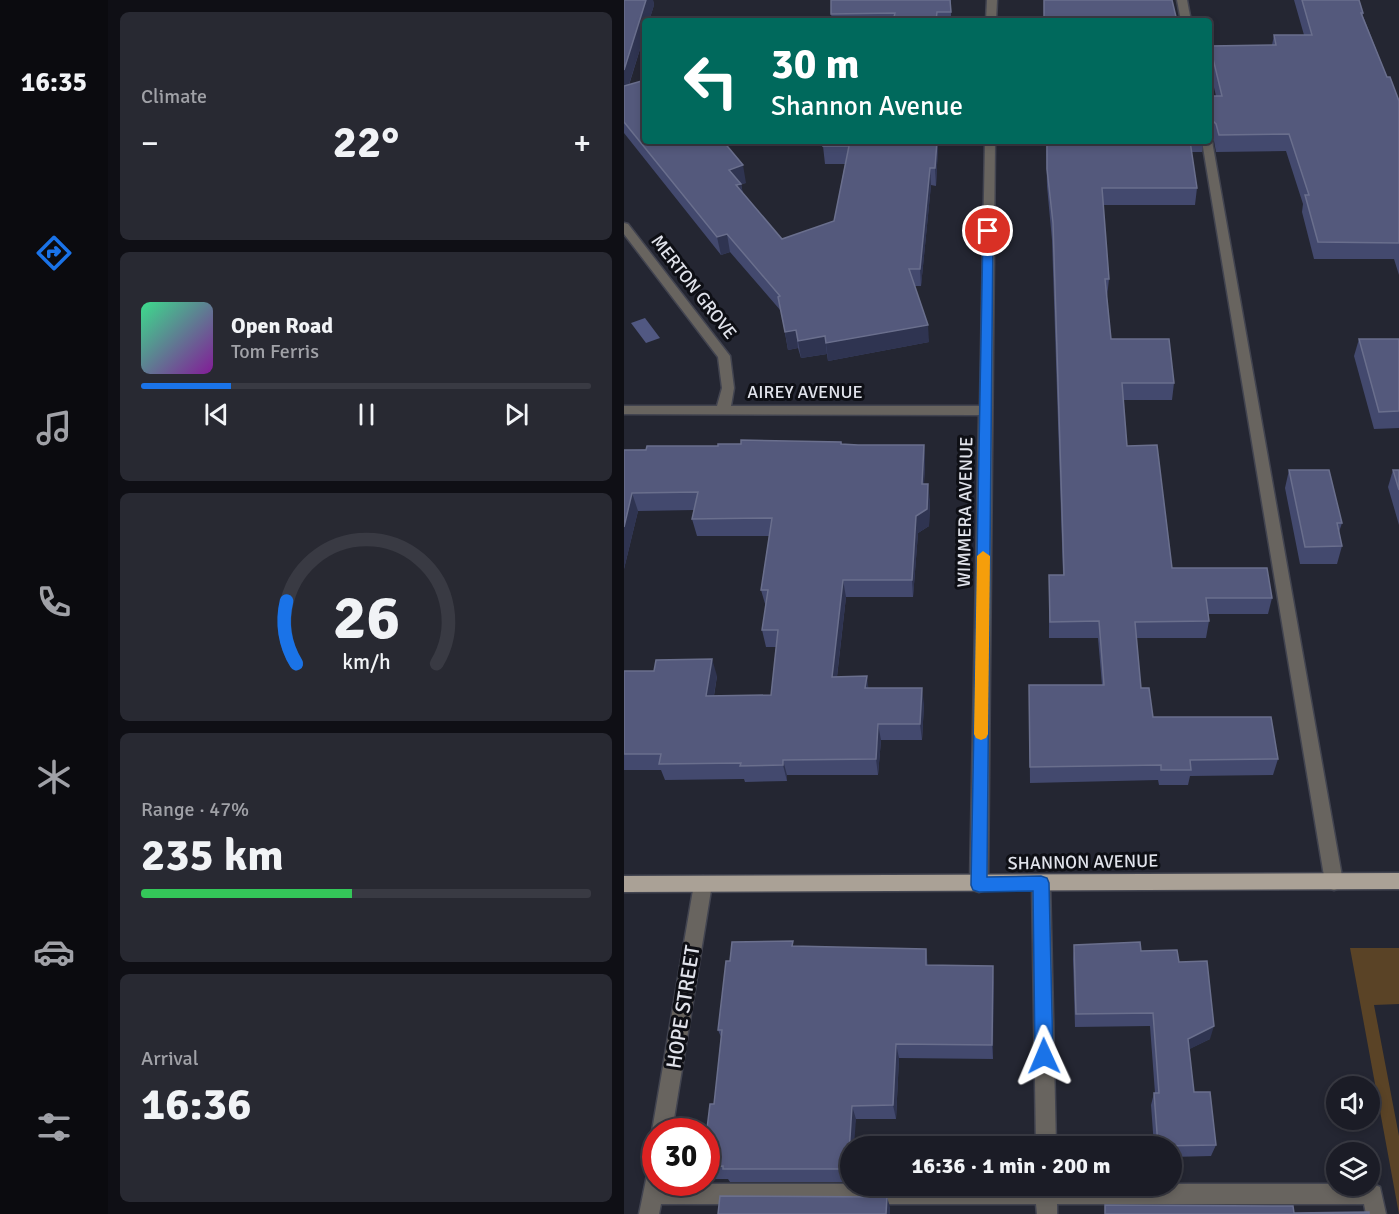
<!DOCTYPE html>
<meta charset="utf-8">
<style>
:root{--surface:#1b1c26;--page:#282932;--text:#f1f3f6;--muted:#a0a1a7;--line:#393a43;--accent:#1a73e8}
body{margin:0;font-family:Signika,sans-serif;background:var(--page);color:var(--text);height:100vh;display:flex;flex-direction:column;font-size:22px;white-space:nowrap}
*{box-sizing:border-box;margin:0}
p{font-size:20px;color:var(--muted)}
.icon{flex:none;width:33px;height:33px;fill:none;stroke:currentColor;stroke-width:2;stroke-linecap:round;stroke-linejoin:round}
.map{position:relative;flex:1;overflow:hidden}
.sheet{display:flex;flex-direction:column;gap:12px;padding:12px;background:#0f0f15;width:516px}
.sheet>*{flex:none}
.banner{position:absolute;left:18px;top:18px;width:570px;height:126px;border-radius:6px;box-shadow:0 3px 9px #0003,0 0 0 2px var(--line);background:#00695c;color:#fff;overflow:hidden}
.controls{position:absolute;left:702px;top:1076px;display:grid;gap:12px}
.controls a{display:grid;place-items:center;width:54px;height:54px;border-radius:50%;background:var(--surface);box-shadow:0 3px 9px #0003,0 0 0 2px var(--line);font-size:30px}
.speed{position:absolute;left:18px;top:1118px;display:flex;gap:12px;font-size:30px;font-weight:700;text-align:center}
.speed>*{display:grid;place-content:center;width:78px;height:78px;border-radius:50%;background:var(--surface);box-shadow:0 3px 9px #0003,0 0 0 2px var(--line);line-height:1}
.speed .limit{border:9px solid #d22;background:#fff;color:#111}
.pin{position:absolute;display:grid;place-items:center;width:51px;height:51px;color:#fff;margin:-26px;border:3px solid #fff;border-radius:50%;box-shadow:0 2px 6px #0007}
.me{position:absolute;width:66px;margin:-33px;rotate:359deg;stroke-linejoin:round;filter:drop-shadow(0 0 4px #0008)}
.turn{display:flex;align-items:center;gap:21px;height:126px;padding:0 30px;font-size:27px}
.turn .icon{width:78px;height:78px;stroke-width:2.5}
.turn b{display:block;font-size:42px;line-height:51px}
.big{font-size:45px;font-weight:800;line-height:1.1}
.sheet .tile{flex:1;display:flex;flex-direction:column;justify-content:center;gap:9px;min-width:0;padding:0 21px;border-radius:9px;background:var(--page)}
.sheet .dial{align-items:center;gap:0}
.dial svg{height:156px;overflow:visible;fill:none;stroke:var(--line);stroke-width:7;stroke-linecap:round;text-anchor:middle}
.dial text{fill:var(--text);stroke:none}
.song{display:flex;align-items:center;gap:18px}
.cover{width:72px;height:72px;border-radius:9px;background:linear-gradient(135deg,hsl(150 70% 55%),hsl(290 70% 35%))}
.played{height:6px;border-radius:3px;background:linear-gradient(90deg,var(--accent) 20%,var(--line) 20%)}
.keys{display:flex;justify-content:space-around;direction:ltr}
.heat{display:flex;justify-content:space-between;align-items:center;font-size:33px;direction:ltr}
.charge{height:9px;border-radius:4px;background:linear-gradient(90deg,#34c759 47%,var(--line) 0)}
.trip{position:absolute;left:216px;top:1136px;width:342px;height:60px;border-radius:30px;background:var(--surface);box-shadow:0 3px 9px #0003,0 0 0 2px var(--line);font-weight:800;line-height:60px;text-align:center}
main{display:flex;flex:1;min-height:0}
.tabs{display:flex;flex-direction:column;width:108px;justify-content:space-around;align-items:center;background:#0b0b0f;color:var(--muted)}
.tabs .icon{width:42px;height:42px}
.tabs .current{color:var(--accent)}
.tabs b{font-size:27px;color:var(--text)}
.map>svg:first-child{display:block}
.green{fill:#5a4326}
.water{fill:#515882}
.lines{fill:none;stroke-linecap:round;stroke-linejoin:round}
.minor-casing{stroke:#424450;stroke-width:3}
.major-casing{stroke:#424450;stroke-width:3}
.minor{fill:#68645f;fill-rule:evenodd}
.major{fill:#aaa196;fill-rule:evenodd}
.wall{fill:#43496e}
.shaded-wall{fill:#2f3451}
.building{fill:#54597c;stroke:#6a6f8d;stroke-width:1.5}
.route{fill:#1a73e8;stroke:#114b97;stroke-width:1.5}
.slow{fill:#f59e0b}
.labels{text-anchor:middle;stroke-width:6;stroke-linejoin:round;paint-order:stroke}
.street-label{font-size:18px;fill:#e1e3eb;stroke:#0e0f15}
.near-street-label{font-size:21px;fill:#e1e3eb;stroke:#0e0f15}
</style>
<main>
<nav class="tabs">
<b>16:35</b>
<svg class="icon current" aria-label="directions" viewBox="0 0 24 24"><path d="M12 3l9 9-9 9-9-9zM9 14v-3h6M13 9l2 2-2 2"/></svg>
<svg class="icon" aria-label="music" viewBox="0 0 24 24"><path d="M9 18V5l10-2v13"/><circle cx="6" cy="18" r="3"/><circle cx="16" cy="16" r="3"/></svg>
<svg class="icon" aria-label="phone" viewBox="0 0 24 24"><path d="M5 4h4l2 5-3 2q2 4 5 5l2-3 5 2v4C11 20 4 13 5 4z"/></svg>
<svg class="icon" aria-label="climate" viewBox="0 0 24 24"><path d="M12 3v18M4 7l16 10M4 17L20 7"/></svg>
<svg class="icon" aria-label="car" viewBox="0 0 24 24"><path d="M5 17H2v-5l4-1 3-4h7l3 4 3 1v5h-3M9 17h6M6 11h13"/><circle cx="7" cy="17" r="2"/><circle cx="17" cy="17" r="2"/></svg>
<svg class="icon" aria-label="filters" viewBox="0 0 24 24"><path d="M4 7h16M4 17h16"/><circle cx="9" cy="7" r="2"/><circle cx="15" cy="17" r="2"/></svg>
</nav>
<section class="sheet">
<div class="tile"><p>Climate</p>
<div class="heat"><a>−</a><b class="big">22°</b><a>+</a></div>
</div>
<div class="tile">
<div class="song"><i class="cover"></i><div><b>Open Road</b><p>Tom Ferris</p></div></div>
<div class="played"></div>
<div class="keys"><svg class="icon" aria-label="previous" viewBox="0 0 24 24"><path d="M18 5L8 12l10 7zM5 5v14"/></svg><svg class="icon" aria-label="pause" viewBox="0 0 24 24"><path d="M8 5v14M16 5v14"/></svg><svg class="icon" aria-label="next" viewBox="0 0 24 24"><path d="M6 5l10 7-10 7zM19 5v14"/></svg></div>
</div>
<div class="tile dial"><svg viewBox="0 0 100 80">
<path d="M14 69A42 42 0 1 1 86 69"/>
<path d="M14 69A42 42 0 0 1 9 37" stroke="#1a73e8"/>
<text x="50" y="56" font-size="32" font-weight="700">26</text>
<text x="50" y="72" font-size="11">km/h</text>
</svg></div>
<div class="tile"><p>Range · 47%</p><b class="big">235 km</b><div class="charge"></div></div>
<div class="tile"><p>Arrival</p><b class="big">16:36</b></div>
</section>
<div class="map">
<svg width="775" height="1214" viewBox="0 0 775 1214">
<rect width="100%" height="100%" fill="#242632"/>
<path class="green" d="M726,948H775V1004L750,1005L775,1136V1214Z"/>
<path class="water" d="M21,318L36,338L22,343L7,323Z"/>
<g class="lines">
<g class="minor-casing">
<g id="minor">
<path d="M363,0H373L372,21H362Z"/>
<path d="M553,0H563L567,21H557Z"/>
<path d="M585,138L588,141L719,882L716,888L710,890L704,888L701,882L578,141H585Z"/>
<path d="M361,141H371L364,884L361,890L355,892L349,890L346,884L355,415L0,414V406H93L98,388L94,357L0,234V223L4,224L106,356L110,388L107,406H356Z"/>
<path d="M417,875L423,877L426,883L432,1146H412L408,883L411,877Z"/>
<path d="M79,876L85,878L88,884L48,1131H32V1138L28,1131L70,884L73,878Z"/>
<path d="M32,1162V1182L40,1184H749L756,1187L762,1214H742L740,1204H433V1214H413L412,1204H37L35,1214H15L25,1165Z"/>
</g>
</g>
<g class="major-casing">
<path id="major" d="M775,873V889L0,892V876Z"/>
</g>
<use href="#minor" class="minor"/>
<use href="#major" class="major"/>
</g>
<g class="wall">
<path d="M0,0H29L30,5L25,21H21V33L5,85L122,183L117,184L119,194L158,239L210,221L221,164H201L199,146L314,145L312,186L307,185L297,286H291L305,342L204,361L203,354L177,358L174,348L164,350L157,311L106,252L97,255L0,133Z"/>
<path d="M327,0V21H208L207,14Z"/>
<path d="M670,0H735L739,13V16L763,77L775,101V275L770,259H690L678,212L679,204L662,151L592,152L590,141L585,136V96H592L585,66L586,46L648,45L650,35H680Z"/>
<path d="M422,141H579L578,152H567L573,188L571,205H479L485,279L483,297L487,339L550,383L548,400H499L503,446L548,568L648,598L644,614H584L585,621L582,638H512L517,688L529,717L654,759L649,775L566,776L564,785H535L534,780L406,783L405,685H478L474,638H425V575H439L428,240L423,186Z"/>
<path d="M735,339H775V428L750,429L730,356Z"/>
<path d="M217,442L218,444L234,445H300L301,462L300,484L306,501L305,526L294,533L289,597H222L213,677L244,688L300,704L298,740H257L254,775H163V781L121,782L120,779L41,780L37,770H0V671L93,676L90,696L147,695L152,647H142L138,630L142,607L137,590L145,536H73L68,519L70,510L14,511L0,569V450Z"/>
<path d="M665,470L718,523L715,532L718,546L713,564H676L661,488Z"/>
<path d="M769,470H775V525L764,487Z"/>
<path d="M450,945L517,951L555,962L586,1039L565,1049L570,1092L592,1145L587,1156L548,1157V1146H530L527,1105L530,1093H531L526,1026L451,1027L449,959Z"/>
<path d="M170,946L304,965L369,966V1059L275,1058L272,1119H232L226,1146V1182H106L104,1179H87L82,1172V1137L90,1104L97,1037L94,1030L106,961Z"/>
</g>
<g class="shaded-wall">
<path d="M22,0H29L30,5L25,21H21V33L0,100V70Z"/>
<path d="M587,119L585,136V122Z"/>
<path d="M313,141H314V145L312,186L311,168Z"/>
<path d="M119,165L122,183L117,184L120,201L108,187L105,170Z"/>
<path d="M306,168L307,185L297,286L296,269Z"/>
<path d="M103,234L106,252L97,255L93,237Z"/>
<path d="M304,325L305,342L204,361L202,343Z"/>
<path d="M172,330L174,348L164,350L161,332Z"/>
<path d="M201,336L203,354L177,358L174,341Z"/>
<path d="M300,445L301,462L299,501L298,484Z"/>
<path d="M304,484L306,501L305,526L294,533L289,597L288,580L292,516Z"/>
<path d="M8,493L14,511L0,569V527Z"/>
<path d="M219,580L222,597L211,693L208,677Z"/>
<path d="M88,659L93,676L87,712L82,696Z"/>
<path d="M243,676L245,693L241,688Z"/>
<path d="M298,688L300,704L298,740L296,724Z"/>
<path d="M254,724L257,740L254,775L252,759Z"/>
<path d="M159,760L163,775V781L159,765Z"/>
<path d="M302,949L304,965H302Z"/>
<path d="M369,966L370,982L369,1059L368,1045Z"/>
<path d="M590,1026L586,1039L560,1052L564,1039Z"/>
<path d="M272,1044L275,1058L272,1119L269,1105Z"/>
<path d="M228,1106L232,1119L230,1146H226V1178L224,1169Z"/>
<path d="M263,1197L266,1207V1214H262Z"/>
</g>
<g class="building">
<path d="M0,0H22L0,70Z"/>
<path d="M207,0H326L327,12H313L312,21H269L271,13L207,14Z"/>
<path d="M420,0H548L553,21H420Z"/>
<path d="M678,0H735L739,13H737L763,77H766L775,101V243L694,242L681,195H685L665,134L595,135L592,124L587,119L585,122V96H598L586,46L652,45L650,35H688Z"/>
<path d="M21,80V141H99L119,165L105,170L117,184L112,185L158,239L210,221L225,146H199L200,141H313L311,168H306L296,269H285L304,325L202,343L201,336L174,341L172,330L161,332L154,297L156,296L103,234L93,237L0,122V86Z"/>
<path d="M423,141H566L573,188H478L485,279H481L487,339H545L550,383H498L503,446L533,445L548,568H643L648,598H582L585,621L511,622L517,688H525L529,717H647L654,759L566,760L567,770H537V765L406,767L405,685H480L475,621L426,622L425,575H440L429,223L423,169Z"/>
<path d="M735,339H775V411L755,412Z"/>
<path d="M117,440L217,442V444L234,445H300L298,484H304L303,509L292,516L288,580H219L208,677L243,676L241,688H298L296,724H254L252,759L159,760V765L116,766L117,763L35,764L37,754H0V671H30L32,660L88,659L82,696L147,695L154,630H138L144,590H137L148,518L68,519L74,492L8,493L0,527V450H22L23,446H94V444H117Z"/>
<path d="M665,470H705L718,523H713L718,546L681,547Z"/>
<path d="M769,470H775V490Z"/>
<path d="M169,941L168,946L302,949V965L369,966L368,1045L272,1044L269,1105L228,1106L224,1169H99V1166L82,1167V1137L86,1104H90L98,1030H94L102,961H106L108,942Z"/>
<path d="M516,942L517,951L553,950L555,962L583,961L590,1026L564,1039L570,1092H586L592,1145L534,1146L530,1093H535L529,1013L452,1014L450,945Z"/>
<path d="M96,1196L263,1197L262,1214H94Z"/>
<path d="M481,1205L669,1206L670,1213L745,1212V1214H481Z"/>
</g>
<path class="route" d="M364,228L369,231L363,877L417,876L423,878L425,883L429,1056L426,1062L420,1065L414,1062L411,1056L409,891L355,892L349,890L347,885L359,231Z"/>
<path class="slow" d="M359,551L366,556L364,734L362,738L357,740L352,738L350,734L353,556Z"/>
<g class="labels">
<g class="street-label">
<text transform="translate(70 287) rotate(52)" y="6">MERTON GROVE</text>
<text x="181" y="398">AIREY AVENUE</text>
<text transform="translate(341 512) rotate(-89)" y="6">WIMMERA AVENUE</text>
<text transform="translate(459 862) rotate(-1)" y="6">SHANNON AVENUE</text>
</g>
<g class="near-street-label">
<text transform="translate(59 1007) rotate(-81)" y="7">HOPE STREET</text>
</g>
</g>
</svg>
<div class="controls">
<a><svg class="icon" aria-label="sound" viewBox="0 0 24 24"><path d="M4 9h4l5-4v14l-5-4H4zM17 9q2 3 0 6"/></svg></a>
<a><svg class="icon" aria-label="layers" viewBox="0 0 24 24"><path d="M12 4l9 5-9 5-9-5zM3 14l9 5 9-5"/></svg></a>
</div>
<div class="speed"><div class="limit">30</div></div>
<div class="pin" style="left:364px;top:231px;background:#d93025"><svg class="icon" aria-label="arrive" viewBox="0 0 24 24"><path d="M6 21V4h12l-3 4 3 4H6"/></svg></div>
<svg class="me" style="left:420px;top:1056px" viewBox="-20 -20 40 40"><path d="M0-17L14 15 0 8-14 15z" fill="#1a73e8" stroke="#fff" stroke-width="4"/></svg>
<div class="trip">16:36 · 1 min · 200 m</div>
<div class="banner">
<div class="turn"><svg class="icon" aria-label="left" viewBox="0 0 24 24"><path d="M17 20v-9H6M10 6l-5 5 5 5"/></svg><div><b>30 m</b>Shannon Avenue</div></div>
</div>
</div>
</main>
